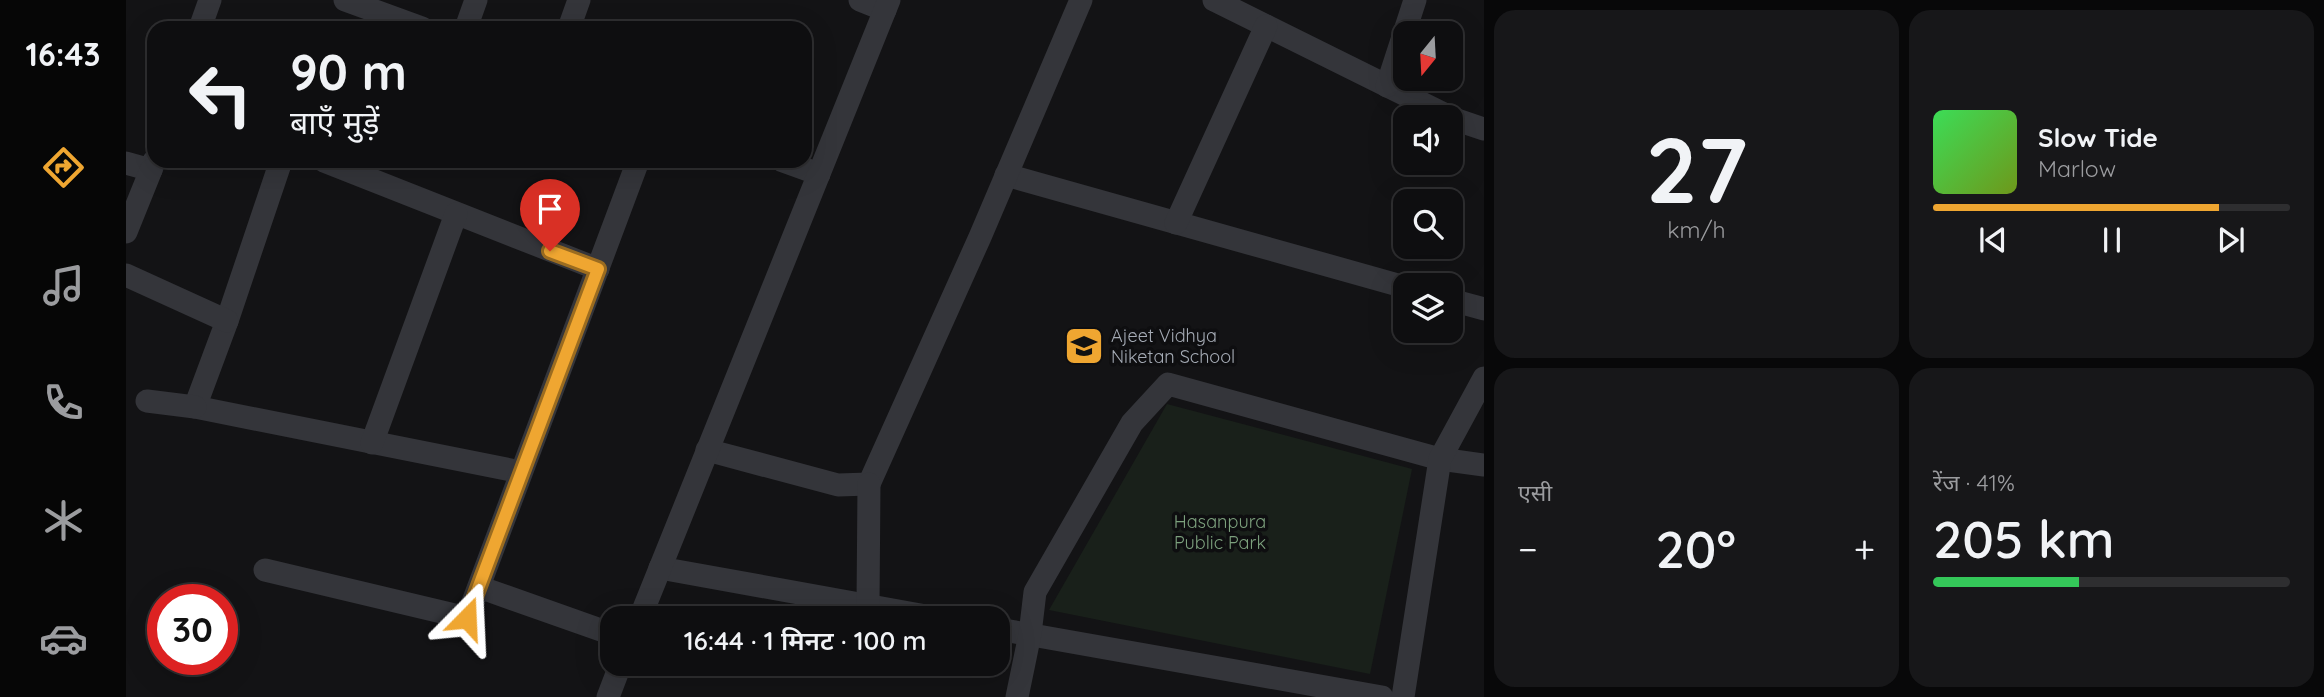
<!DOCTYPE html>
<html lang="hi">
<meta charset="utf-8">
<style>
:root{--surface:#0e0e10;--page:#171719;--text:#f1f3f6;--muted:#9b9c9f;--line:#2e2e30;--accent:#efa631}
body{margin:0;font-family:Quicksand,"Noto Sans Devanagari",sans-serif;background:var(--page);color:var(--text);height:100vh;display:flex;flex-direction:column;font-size:26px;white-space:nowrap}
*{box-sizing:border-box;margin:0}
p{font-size:23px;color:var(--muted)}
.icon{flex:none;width:38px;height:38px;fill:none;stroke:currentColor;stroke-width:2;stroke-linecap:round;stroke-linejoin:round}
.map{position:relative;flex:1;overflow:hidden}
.panel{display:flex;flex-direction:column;gap:10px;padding:10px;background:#080809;width:840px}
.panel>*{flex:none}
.hud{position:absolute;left:21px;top:21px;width:665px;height:147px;border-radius:21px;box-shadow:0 7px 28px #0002,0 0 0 2px var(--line);background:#0e0e10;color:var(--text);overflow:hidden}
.needle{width:46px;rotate:198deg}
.controls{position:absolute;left:1267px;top:21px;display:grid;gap:14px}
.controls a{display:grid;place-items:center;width:70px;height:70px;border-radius:14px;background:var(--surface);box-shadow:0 7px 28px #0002,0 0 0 2px var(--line);font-size:35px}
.speed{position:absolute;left:21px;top:584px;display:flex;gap:14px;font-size:35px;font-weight:700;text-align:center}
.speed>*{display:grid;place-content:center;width:91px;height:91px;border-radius:50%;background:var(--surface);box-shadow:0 7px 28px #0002,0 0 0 2px var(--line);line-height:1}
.speed .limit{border:10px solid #d22;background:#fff;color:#111}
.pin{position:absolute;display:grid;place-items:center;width:60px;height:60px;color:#fff;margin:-72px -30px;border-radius:50% 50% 50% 0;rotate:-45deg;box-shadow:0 0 7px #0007}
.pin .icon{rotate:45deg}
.me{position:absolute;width:77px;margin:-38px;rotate:21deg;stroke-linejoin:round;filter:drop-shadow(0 0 5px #0008)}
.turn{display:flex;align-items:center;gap:24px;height:147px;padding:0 28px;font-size:32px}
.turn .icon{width:91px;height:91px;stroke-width:2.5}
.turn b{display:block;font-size:49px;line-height:60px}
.big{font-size:52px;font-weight:600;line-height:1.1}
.panel .card{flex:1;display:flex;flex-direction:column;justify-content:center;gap:10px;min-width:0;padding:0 24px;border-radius:21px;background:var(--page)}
.panel .dial{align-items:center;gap:0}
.dial b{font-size:91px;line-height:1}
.song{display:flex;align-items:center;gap:21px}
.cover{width:84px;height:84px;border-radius:10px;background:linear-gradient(135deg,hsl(130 70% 55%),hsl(80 70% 35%))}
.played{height:7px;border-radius:4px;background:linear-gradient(90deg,var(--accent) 80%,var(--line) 80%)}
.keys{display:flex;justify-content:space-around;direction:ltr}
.heat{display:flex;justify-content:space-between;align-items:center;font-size:38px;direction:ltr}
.charge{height:10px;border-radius:5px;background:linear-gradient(90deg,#34c759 41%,var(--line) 0)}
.panel .tiles{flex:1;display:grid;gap:10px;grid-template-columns:repeat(2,1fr)}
.trip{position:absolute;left:474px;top:606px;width:410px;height:70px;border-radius:21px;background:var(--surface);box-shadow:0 7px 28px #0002,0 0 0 2px var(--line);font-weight:600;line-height:70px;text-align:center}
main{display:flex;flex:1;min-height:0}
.menu{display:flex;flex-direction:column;width:126px;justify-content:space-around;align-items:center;background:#060606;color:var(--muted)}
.menu .icon{width:49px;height:49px}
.menu .active{color:var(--accent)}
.menu b{font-size:32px;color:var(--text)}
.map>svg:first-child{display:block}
.green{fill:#19201a}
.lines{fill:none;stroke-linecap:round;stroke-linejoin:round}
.street{stroke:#34353a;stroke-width:23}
.route-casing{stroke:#9b6c20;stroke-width:18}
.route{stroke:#efa631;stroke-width:12}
.labels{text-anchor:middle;stroke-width:7;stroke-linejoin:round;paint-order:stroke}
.poi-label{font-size:18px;fill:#a5abb5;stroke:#0e0e10;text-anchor:start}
.park-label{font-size:18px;fill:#7ca07d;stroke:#0e0e10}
</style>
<main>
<nav class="menu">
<b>16:43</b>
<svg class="icon active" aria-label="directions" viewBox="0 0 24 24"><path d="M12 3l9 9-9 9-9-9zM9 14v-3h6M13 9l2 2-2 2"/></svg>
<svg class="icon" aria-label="music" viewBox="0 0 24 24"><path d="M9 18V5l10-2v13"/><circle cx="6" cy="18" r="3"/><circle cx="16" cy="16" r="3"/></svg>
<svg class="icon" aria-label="phone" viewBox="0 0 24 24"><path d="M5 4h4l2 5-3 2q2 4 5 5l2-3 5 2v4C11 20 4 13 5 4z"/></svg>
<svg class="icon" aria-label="climate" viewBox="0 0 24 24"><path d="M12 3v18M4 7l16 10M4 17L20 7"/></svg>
<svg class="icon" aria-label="car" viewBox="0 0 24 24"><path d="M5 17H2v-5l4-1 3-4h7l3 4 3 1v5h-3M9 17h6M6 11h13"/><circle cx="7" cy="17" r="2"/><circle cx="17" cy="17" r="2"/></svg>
</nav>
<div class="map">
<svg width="1358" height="697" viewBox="0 0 1358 697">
<rect width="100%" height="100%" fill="#131315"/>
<path class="green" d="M1041,404L1286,469L1244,674L923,610Z"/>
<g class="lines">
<g class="street">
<path d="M219,0L296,28"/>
<path d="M734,0L759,10"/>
<path d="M1088,0L1324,117"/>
<path d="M74,28L84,0"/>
<path d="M340,28L350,0"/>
<path d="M443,28L453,0"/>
<path d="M1261,86L1289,0"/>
<path d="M1325,118L1358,129"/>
<path d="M155,161L101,321L69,407L395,472"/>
<path d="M198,161L472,269"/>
<path d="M657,161L693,174"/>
<path d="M0,163L25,170L28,161"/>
<path d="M880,175L1279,287"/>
<path d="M1050,223L1140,26"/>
<path d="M0,232L25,170"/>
<path d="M0,275L101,321"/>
<path d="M1325,300L1358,309"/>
<path d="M21,401L69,407"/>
<path d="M246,443L330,214"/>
<path d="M581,450L712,485L743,484L854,237L955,0"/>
<path d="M534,568L811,618"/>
<path d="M139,570L341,618L512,161"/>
<path d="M353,587L486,634"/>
<path d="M742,606L743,484"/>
<path d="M514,618L763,0"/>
<path d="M872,629L1256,697"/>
<path d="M482,697L495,663"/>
<path d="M891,697L904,634L909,592L1006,423L1042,384L1314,459L1358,465"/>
<path d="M1277,697L1314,459L1358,378"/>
</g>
</g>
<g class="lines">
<g class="route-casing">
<path id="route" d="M341,618L472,269L424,251"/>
</g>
<use href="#route" class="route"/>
</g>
<defs>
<g id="school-square" transform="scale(2.0125)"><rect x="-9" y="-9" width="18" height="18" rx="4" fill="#efa631" stroke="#0e0e10"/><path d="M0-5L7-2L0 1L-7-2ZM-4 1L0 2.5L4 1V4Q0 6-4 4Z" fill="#111"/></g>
</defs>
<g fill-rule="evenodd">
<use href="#school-square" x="958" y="346"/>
</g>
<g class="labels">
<g class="poi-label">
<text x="985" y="342">Ajeet Vidhya<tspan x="985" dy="21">Niketan School</tspan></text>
</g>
<g class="park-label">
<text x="1094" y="528">Hasanpura<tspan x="1094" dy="21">Public Park</tspan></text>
</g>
</g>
</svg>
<div class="controls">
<a><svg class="needle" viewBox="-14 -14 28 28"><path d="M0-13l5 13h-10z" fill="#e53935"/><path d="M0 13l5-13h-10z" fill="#9b9c9f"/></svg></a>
<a><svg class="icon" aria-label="sound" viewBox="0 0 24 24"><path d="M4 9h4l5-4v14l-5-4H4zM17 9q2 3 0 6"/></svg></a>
<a><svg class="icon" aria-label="search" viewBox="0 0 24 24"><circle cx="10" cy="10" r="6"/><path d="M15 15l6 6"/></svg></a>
<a><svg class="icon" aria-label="layers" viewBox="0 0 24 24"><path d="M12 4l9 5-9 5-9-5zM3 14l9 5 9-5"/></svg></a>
</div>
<div class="speed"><div class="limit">30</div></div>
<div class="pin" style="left:424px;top:251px;background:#d93025"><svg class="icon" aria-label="arrive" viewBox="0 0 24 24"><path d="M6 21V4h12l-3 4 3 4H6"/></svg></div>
<svg class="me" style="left:341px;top:618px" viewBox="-20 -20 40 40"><path d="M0-17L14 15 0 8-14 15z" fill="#efa631" stroke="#fff" stroke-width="4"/></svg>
<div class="trip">16:44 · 1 मिनट · 100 m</div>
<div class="hud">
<div class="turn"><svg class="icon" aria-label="left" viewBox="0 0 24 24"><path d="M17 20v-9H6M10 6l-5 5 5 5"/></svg><div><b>90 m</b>बाएँ मुड़ें</div></div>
</div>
</div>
<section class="panel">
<div class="tiles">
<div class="card dial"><b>27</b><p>km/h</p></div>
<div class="card">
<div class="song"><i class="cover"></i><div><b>Slow Tide</b><p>Marlow</p></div></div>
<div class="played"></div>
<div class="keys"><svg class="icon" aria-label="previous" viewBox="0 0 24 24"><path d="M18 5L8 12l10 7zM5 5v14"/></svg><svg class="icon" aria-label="pause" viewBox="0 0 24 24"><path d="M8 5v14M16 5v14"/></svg><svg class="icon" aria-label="next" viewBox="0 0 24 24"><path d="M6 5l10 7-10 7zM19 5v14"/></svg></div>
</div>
<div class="card"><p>एसी</p>
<div class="heat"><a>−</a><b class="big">20°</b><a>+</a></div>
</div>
<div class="card"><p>रेंज · 41%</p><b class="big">205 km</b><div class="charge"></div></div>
</div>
</section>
</main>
